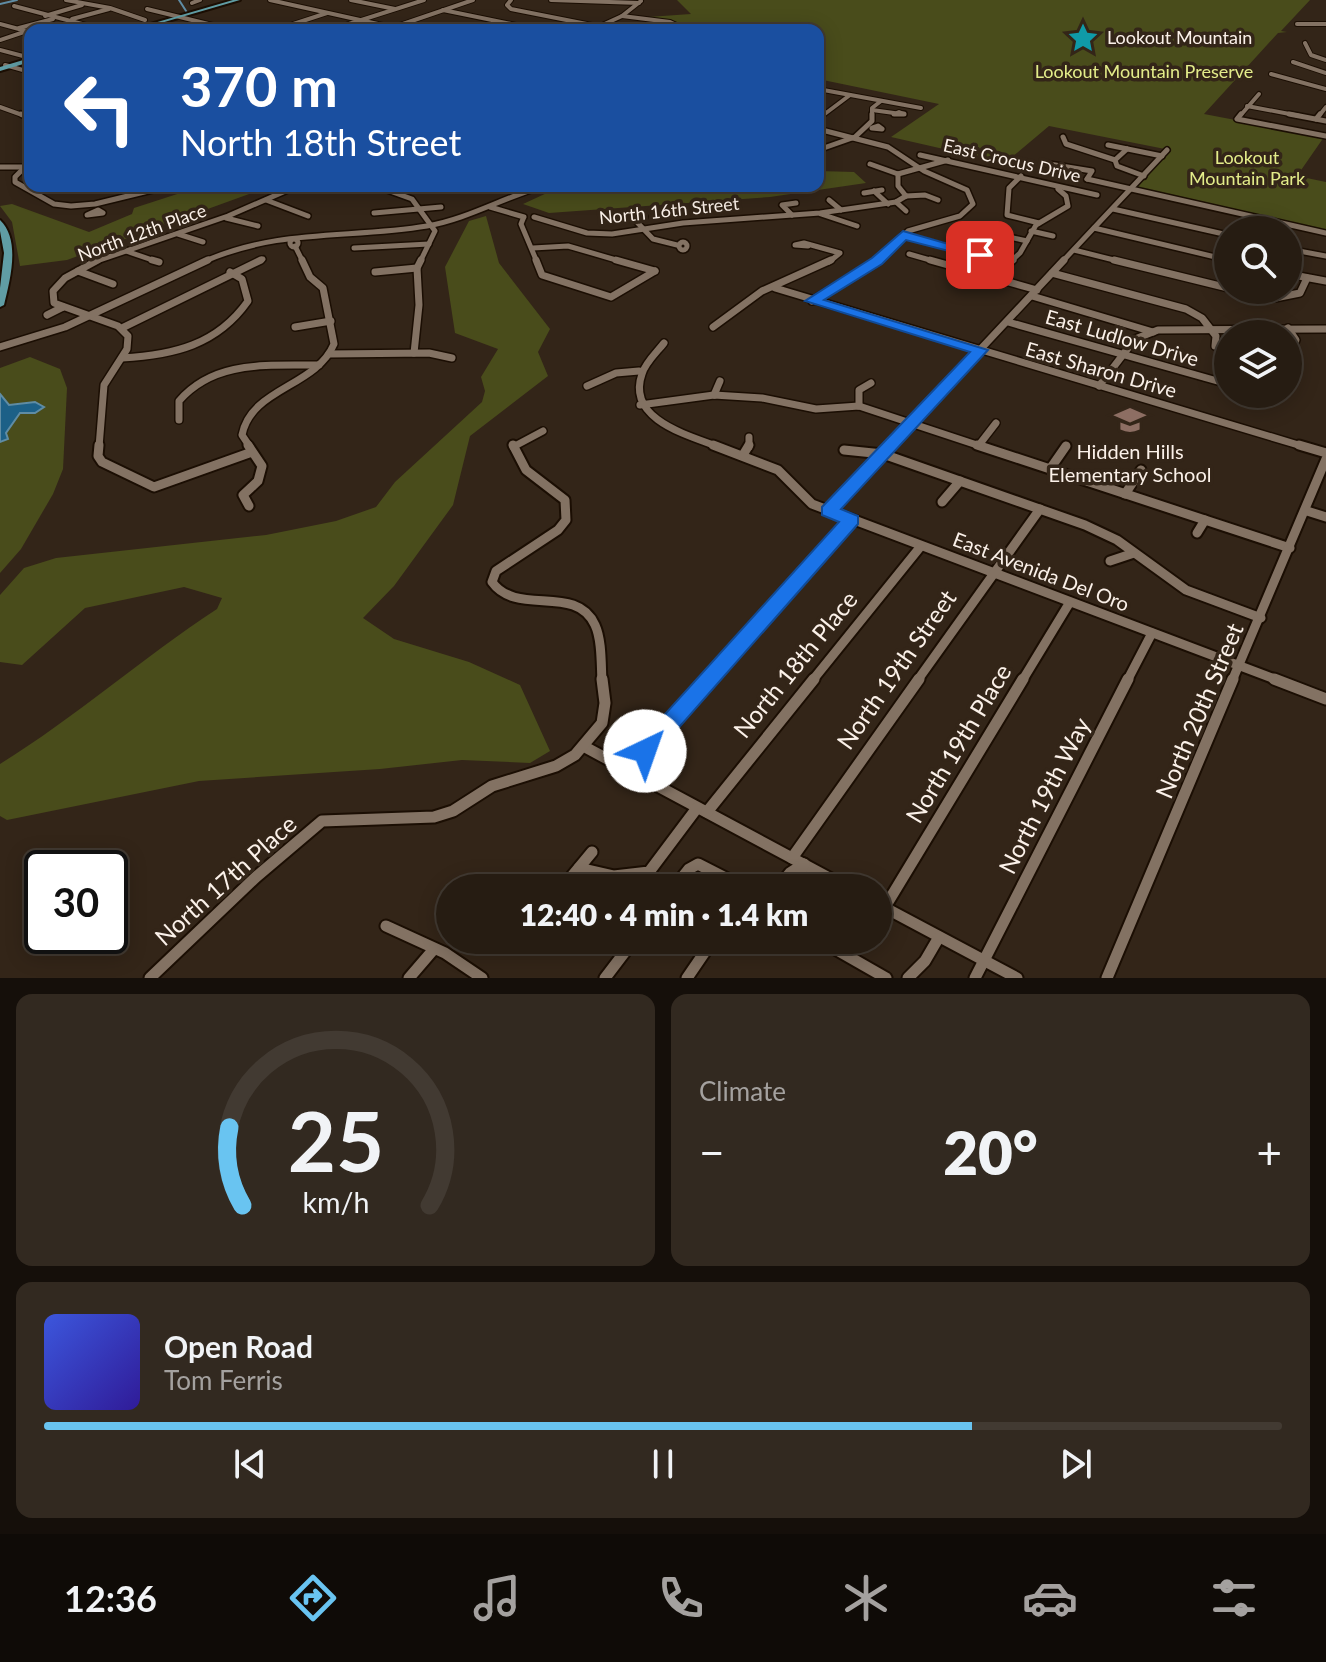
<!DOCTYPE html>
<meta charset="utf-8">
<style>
:root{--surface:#261c12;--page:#322920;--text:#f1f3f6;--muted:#a4a19f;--line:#423a32;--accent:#69c4f1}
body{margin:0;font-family:Lato,sans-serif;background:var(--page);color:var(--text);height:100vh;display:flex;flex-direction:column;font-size:30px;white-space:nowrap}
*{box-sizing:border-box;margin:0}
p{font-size:26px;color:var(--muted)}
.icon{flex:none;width:44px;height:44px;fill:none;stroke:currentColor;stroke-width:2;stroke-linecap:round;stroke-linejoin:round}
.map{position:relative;height:978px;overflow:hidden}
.sheet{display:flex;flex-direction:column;gap:16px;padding:16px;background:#150f0a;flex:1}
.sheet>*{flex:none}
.banner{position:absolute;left:24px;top:24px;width:800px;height:168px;border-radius:16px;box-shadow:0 4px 20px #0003,0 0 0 2px var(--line);background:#1a4fa0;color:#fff;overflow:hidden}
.tools{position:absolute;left:1214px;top:216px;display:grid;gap:16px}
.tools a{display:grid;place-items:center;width:88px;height:88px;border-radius:50%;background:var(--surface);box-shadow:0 4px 20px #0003,0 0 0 2px var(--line);font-size:40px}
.speed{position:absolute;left:24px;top:850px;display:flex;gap:16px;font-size:40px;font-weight:700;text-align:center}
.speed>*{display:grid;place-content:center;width:104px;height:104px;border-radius:50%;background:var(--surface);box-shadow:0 4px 20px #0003,0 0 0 2px var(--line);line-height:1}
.speed .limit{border:4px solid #111;border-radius:12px;background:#fff;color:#111}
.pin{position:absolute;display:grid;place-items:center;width:68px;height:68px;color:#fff;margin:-34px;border-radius:16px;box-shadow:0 4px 12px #0006}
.me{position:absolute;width:88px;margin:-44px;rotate:42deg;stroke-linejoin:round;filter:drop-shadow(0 0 6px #0008)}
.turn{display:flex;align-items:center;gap:28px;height:168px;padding:0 24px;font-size:36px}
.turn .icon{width:104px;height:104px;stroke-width:2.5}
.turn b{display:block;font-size:56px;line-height:68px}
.big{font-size:60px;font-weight:800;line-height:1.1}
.sheet .widget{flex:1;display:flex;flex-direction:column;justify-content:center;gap:12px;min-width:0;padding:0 28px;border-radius:16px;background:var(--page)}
.sheet .dial{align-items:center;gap:0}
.dial svg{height:208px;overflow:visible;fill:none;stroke:var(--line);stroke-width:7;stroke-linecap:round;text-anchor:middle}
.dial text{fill:var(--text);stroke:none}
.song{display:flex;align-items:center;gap:24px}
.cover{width:96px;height:96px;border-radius:12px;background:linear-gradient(135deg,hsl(230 70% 55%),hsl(250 70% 35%))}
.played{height:8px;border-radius:4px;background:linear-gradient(90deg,var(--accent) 75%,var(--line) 75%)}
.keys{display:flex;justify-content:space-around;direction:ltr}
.heat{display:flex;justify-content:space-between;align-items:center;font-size:44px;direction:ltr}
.sheet .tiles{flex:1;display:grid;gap:16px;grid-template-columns:1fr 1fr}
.widget:last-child{grid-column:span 2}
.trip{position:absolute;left:436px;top:874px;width:456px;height:80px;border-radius:40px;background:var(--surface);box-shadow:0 4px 20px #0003,0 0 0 2px var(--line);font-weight:800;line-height:80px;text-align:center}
.tab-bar{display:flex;height:128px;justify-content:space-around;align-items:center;background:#0f0b07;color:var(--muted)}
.tab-bar .icon{width:56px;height:56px}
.tab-bar .selected{color:var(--accent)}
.tab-bar b{font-size:36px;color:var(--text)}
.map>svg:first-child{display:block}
.green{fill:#494c1b}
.water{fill:#1c6087;stroke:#5f8ca4;stroke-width:2}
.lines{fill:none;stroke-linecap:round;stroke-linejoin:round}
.stream{stroke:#5f8ca4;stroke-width:2}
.minor-far4-casing{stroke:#1b0e03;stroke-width:6}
.minor-far3-casing{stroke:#1b0e03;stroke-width:8}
.minor-far2-casing{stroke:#1b0e03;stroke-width:10}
.minor-far1-casing{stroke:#1b0e03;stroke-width:13}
.minor-casing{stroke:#1b0e03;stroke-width:15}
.major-casing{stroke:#1b0e03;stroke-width:4}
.minor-far4{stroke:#837263;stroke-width:4}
.minor-far3{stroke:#837263;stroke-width:5}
.minor-far2{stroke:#837263;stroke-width:7}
.minor-far1{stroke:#837263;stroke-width:9}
.minor{stroke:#837263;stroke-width:11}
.major{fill:#609da4;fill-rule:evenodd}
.route{fill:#1a73e8;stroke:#114b97;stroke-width:2}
.labels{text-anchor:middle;stroke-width:7;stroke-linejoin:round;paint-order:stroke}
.far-poi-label{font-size:18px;fill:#fbf1e9;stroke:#332518;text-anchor:start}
.far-park-label{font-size:18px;fill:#e3ec8a;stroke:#332518}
.far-street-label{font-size:18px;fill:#fbf1e9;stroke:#332518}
.street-label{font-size:20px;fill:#fbf1e9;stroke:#332518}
.poi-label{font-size:20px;fill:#fbf1e9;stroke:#332518}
.near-street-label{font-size:24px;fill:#fbf1e9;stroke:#332518}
</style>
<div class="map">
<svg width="1326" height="978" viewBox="0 0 1326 978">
<rect width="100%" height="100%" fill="#332518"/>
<g class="green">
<path d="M677,0H1310L1281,31L1287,32L1278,33L1204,114L1324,137L1297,176L1326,182V231L1136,189L1170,150L1049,126L1005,163L891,137L939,104L818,79V30H717L711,25L687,27L648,17L691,14Z"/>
<path d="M818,171L854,172L866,183L770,197L549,213L523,204L562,186H818Z"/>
<path d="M202,186H271L67,260L20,266L12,222L0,206L12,204L89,232L132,214L134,208Z"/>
<path d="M486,216L499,263L550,329L538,352L548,376L470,436L453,505L394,586L363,618L394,639L469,662L520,685L550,751L530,763L462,760L380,769L199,781L7,820L0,816V764C76,717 142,658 217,609L222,598L184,587L85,608L22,665L0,662V595L24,568L56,558L266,535L336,521L376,507L395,482L482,402L485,391L481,377L498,349L455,333L445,267L469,221Z"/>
<path d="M30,357L60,369L67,388L63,469L53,494L21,549L0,573V368Z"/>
</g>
<path class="water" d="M0,394L9,405L35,402L44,407L35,413H20L6,433L8,439L0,442Z"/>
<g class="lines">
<g class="stream">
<path d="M179,0L188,14"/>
<path d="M0,4L17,0"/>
<path d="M194,21L197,30"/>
</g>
<g class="minor-far4-casing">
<g id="minor-far4">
<path d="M66,0L110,8L145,20"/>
<path d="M270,0L405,30"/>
<path d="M351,0L395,9"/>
<path d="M511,0L507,5L511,9L617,30"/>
<path d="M551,0L639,3"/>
<path d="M192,3L200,0"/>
<path d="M14,6L101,29"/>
<path d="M147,9L233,30"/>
<path d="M443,10L540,30"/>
<path d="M45,16L82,5"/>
<path d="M622,16L670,22L687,30"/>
<path d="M72,19L109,9"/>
<path d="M0,24L30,32"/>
<path d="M1297,24H1326"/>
<path d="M394,27L473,0"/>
<path d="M598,27L622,16L641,1"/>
<path d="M19,28L53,19"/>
<path d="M275,30L327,13"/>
<path d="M330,30L424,0"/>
<path d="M437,30L449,26L467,30"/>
<path d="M0,40L27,31"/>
<path d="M1305,43L1311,55L1326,60"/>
<path d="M0,50L23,56"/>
<path d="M1293,62L1326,73"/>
<path d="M5,65L30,72"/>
<path d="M1271,74L1326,89"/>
<path d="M818,89L921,108"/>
<path d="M1247,106L1300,116"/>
<path d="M0,107L25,116"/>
<path d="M872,110L894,113"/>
<path d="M899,112L904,114H894Z"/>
<path d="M822,116L850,95"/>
<path d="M872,116V108L881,101"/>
<path d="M1240,116L1259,94"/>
<path d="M1319,116L1326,107"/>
</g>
</g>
<g class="minor-far3-casing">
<g id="minor-far3">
<path d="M21,114L30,119"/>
<path d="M894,114H904"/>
<path d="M1241,114L1237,119L1326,136"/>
<path d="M1289,114L1326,121"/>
<path d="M1316,119L1320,114"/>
<path d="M818,121L823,114"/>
<path d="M878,126L882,129L872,128Z"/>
<path d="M818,129L888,147L924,171L967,190L973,204L960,216L908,231L876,262"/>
<path d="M1063,137L1066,144L1115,160"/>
<path d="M30,141L27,146L30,151"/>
<path d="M1108,145L1162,156"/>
<path d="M1127,149L1115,160L1117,166L1144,176"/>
<path d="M818,150L855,137L872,121V114"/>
<path d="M920,155L1097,195"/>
<path d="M30,162L15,177V182L54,204L71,206L95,204L169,186"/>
<path d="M1043,163L1092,171L1087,179"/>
<path d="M870,164L898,174"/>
<path d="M0,167H25"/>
<path d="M898,174L948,160"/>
<path d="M898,174V186L906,196"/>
<path d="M1021,176L1009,188L1007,215L1039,223"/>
<path d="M1087,179L1326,233"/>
<path d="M311,186L332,189"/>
<path d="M376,186L412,199L435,231L420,262"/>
<path d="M466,186L483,188"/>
<path d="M33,191L65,186"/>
<path d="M874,191L888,204"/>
<path d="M864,193L882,190"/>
<path d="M906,196L925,195L938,200"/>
<path d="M266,200L308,216"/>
<path d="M829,200L841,210"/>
<path d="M896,202L906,211"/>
<path d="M490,207L524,217"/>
<path d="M1113,209L1228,235"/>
<path d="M98,210L103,213L87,215Z"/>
<path d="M374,213L441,207"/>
<path d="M821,214L857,226"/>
<path d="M792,215L782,205L796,203"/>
<path d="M534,217L587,233L612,234L683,223L820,213L896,202L906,196"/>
<path d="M226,218L258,226"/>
<path d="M633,218L653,239L677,245"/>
<path d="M523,219L521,224L537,262"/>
<path d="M621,220L645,217"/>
<path d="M961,226L1027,241"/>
<path d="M1094,228L1228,260"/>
<path d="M1031,231L1053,236"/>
<path d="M178,234L203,242"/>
<path d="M903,235L1004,262"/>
<circle cx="294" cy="243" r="4"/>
<circle cx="683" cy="246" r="4"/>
<path d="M295,246L303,262"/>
<path d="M808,246L795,245L804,243L840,253L829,262"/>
<path d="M354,248L429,244"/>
<path d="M533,248L568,246L623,262"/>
<path d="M1288,249L1326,256"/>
<path d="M1074,250L1122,262"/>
<path d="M126,251L158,262"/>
<path d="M909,254L937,262"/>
<path d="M94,262L228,216L297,186"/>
<path d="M203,262C279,228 349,239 427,226C468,219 504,197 544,186"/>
<path d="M257,262L263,259"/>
<path d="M1010,262L1020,253L1036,225L1068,206L1066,196L1058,189"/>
<path d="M1062,262L1167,150"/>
</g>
</g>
<g class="minor-far2-casing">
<g id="minor-far2">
<path d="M98,260L65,278L53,291L54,303L118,326L128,336L127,349L104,385L99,447"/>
<path d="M152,260L159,262"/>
<path d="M536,260L542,275L611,297L655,271"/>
<path d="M616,260L655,271"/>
<path d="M930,260L1037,290"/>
<path d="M997,260L1009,263L1013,260"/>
<path d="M1114,260L1228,288"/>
<path d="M78,271L113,284"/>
<path d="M375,272L417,268"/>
<path d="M1052,273L1186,309L1202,318L1216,336L1215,346"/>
<path d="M1288,274L1326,281"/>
<path d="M775,288L1305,447"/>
<path d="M1238,290L1275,298L1300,293L1307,278"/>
<path d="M1032,296L1153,332"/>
<path d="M812,301L878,260"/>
<path d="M47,315L63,307"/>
<path d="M1008,322L1228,384"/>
<path d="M295,327L331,321"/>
<path d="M713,327L762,291L831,260"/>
<path d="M122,328L261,260"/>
<path d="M1288,328L1296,340L1288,356"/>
<path d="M664,343C657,352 645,363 642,374C626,419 687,435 719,447"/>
<path d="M0,347L65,327L208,260"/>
<path d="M414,353L419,305L417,268L421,260"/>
<path d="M329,354L429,353L452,358"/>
<path d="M122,358C174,355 217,345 248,301L242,279L230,272"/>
<path d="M587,386L616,373L639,371"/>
<path d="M1099,386L1135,339L1158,330L1326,329"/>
<path d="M714,395L720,381"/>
<path d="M640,405L714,395L762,398L816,409L859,406L983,447"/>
<path d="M859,406V390L871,383"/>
<path d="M179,420V401C215,359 270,366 319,365"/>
<path d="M749,437V447"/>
<path d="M979,445L996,423"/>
<path d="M250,447L242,435C251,388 316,387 334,344L323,288L310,277L302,260"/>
<path d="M513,447L543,431"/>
<path d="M889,447L1064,260"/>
</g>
</g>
<g class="minor-far1-casing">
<g id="minor-far1">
<path d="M99,445L98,456L102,462L154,487L252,452"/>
<path d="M248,445L262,466L258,481L243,495L249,506"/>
<path d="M513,445L526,470L565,500L566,520L558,530L496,571L492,582C517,617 576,583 595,625C602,640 601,665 602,681"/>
<path d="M713,445L778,470L812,504L1280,681"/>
<path d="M977,445L1290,548"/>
<path d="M1299,445L1326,453"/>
<path d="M844,450L883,454L1085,525L1117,540L1186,590L1261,618"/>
<path d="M743,455L749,445"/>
<path d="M1050,469L1066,446"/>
<path d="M1125,494L1141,470"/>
<path d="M942,502L960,481"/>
<path d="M829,511L891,445"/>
<path d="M1307,511L1326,517"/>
<path d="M1197,533L1205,520"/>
<path d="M1110,561L1134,553"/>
<path d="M707,681L851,520"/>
<path d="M812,681L921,546"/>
<path d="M917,681L1040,509"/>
<path d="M1022,681L1070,602"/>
<path d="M1127,681L1152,633"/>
<path d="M1232,681L1326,459"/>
</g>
</g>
<g class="minor-casing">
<g id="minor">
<path d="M1274,679L1326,699"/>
<path d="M585,747L848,888"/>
<path d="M628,770L709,679"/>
<path d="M707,812L814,679"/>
<path d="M792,858L919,679"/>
<path d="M579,868L614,876L649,872L697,808"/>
<path d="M568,881L592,852"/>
<path d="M674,888L689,869L698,864L745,888"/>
<path d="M778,888L790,873L804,864"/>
<path d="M794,888L804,864"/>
<path d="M878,904L1017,978"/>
<path d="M885,907L1023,679"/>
<path d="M386,926L445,953L482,978"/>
<path d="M830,946L886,978"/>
<path d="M150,978L256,877L322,821L434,817L453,811L492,786L556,766L575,755L602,723L605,703L602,679"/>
<path d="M409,978L434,949"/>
<path d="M605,978L634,940"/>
<path d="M687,978L713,940"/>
<path d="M908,978L925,961L939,937"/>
<path d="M975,978L1128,679"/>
<path d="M1107,978L1233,679"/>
</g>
</g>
<g class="major-casing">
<g id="major">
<path d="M233,0H240L137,30H130Z"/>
<path d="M30,58V62L0,71V67Z"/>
<path d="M0,220C21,240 10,280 4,305L0,307V288L4,253L0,231Z"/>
</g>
</g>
<use href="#minor-far4" class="minor-far4"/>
<use href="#minor-far3" class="minor-far3"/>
<use href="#minor-far2" class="minor-far2"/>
<use href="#minor-far1" class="minor-far1"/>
<use href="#minor" class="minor"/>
<use href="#major" class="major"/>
</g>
<path class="route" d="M903,231L987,255L980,259L906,240L882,264L824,300L988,350L841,509L858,516V524L653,757H637L633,751L637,745L839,522L822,515V507L970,352L805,301L872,258Z"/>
<defs>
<g id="sight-bare" transform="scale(2.4)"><path d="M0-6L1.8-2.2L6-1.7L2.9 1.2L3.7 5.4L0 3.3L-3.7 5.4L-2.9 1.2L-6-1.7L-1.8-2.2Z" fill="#0f9aa8" stroke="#332518" stroke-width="2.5" paint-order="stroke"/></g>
<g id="school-bare" transform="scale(2.4)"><path d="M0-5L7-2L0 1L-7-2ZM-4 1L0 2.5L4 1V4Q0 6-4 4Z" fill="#8d6e63" stroke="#332518" stroke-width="2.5" paint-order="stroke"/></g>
</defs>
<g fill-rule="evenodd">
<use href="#sight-bare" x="1083" y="38"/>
<use href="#school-bare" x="1130" y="420"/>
</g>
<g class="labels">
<g class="far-poi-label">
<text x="1107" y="44">Lookout Mountain</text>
</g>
<g class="far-park-label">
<text x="1144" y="78">Lookout Mountain Preserve</text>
<text x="1247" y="164">Lookout<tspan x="1247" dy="21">Mountain Park</tspan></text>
</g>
<g class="far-street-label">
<text transform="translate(1012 161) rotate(13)" y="6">East Crocus Drive</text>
<text transform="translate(669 211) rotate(-6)" y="6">North 16th Street</text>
<text transform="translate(142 233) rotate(-20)" y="6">North 12th Place</text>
</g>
<g class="street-label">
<text transform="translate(1122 338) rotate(16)" y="7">East Ludlow Drive</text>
<text transform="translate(1101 370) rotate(16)" y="7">East Sharon Drive</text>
<text transform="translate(1041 572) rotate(21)" y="7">East Avenida Del Oro</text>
</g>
<g class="poi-label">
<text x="1130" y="459">Hidden Hills<tspan x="1130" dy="23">Elementary School</tspan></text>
</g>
<g class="near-street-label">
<text transform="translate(796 665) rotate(-51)" y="8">North 18th Place</text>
<text transform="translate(897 670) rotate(-55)" y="8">North 19th Street</text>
<text transform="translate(1200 711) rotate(-67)" y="8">North 20th Street</text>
<text transform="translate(959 744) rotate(-59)" y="8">North 19th Place</text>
<text transform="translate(1045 796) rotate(-63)" y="8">North 19th Way</text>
<text transform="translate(226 881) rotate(-42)" y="8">North 17th Place</text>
</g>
</g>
</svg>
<div class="tools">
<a><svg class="icon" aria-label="search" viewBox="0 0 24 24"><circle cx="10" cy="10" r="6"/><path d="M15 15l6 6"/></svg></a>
<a><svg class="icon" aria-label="layers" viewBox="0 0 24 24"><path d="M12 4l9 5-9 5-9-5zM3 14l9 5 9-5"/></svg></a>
</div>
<div class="speed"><div class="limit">30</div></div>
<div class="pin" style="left:980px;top:255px;background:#d93025"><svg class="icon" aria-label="arrive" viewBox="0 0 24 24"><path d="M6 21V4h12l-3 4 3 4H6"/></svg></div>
<svg class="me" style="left:645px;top:751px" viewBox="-20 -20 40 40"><circle r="19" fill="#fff"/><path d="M0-13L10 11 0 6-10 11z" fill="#1a73e8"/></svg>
<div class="trip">12:40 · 4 min · 1.4 km</div>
<div class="banner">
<div class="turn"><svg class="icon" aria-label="left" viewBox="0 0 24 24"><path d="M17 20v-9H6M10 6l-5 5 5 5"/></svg><div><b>370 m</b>North 18th Street</div></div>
</div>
</div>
<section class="sheet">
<div class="tiles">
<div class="widget dial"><svg viewBox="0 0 100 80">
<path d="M14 69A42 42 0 1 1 86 69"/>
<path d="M14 69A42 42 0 0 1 9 39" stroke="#69c4f1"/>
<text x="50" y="56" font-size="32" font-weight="700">25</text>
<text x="50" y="72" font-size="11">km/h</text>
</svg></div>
<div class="widget"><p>Climate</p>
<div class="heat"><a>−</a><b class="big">20°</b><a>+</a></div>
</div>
<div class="widget">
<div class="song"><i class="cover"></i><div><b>Open Road</b><p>Tom Ferris</p></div></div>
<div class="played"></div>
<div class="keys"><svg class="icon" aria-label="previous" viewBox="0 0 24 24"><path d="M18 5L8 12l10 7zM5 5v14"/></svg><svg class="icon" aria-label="pause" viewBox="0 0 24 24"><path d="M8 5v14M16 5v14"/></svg><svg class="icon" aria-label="next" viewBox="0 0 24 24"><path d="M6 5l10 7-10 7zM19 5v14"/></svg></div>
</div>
</div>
</section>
<nav class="tab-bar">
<b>12:36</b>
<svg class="icon selected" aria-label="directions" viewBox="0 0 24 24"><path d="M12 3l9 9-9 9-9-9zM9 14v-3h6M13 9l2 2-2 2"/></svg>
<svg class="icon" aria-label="music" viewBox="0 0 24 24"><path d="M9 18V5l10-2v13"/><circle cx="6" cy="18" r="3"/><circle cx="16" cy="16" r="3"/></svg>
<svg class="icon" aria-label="phone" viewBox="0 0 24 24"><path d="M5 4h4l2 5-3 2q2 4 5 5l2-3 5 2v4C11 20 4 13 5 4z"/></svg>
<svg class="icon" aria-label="climate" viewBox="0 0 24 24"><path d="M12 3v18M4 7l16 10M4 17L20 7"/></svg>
<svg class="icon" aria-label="car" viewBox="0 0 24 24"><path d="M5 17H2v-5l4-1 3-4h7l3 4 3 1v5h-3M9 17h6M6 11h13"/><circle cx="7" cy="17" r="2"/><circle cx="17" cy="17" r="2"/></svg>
<svg class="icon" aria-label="filters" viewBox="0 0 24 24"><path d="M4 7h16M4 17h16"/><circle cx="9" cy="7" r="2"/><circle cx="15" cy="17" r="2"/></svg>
</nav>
